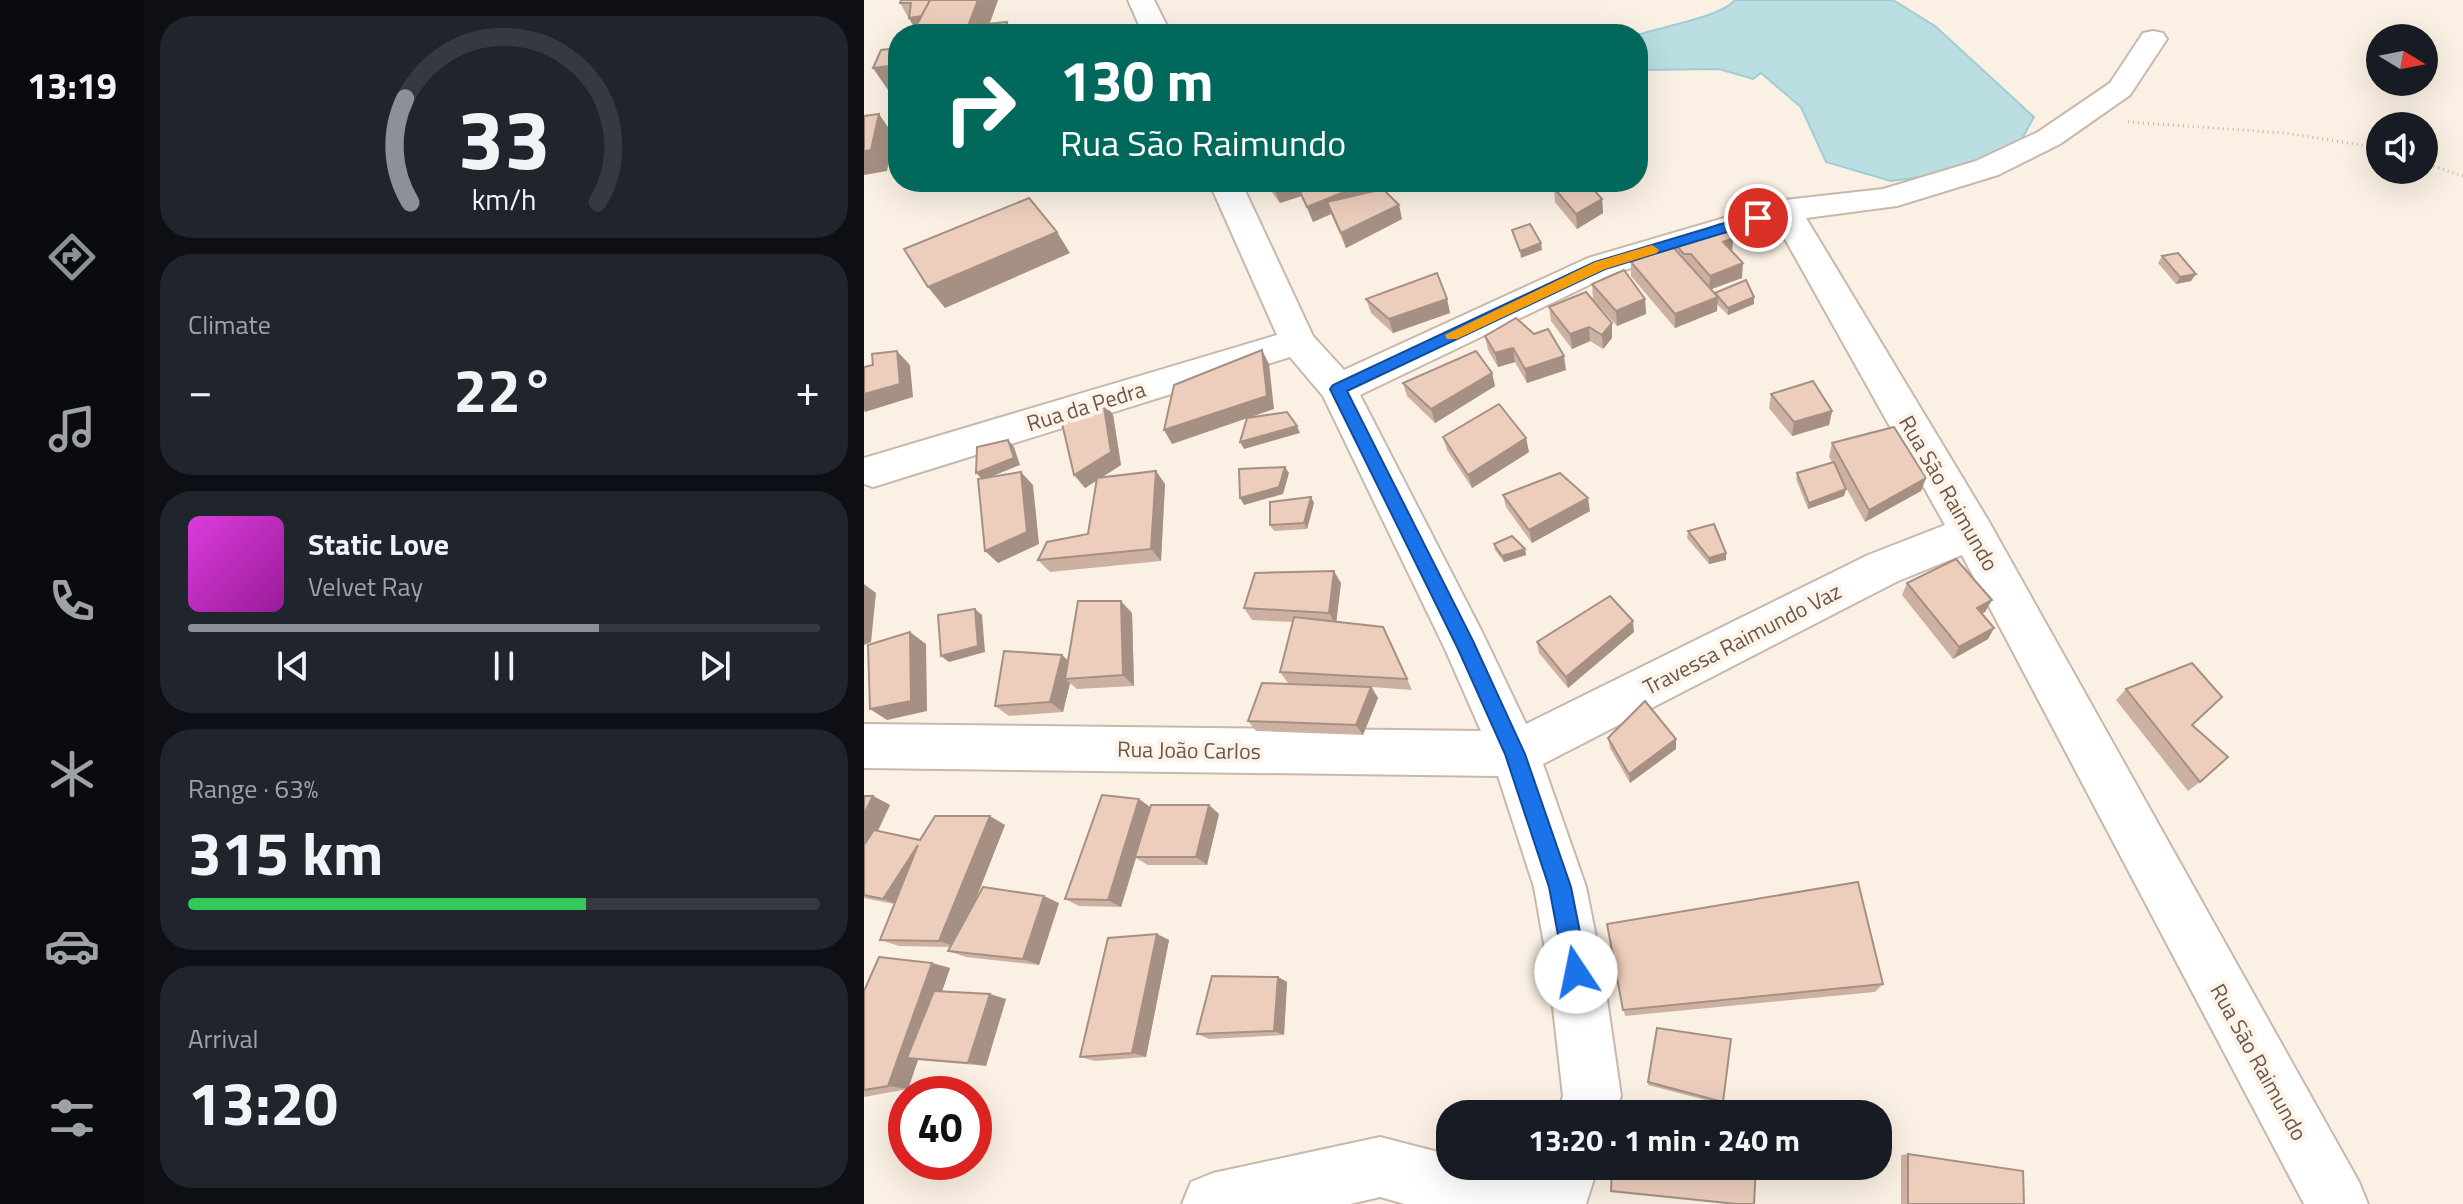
<!DOCTYPE html>
<meta charset="utf-8">
<style>
:root{--surface:#171b24;--page:#20242c;--text:#f1f3f6;--muted:#9ea1a6;--line:#363941;--accent:#8c9099}
body{margin:0;font-family:"Titillium Web",sans-serif;background:var(--page);color:var(--text);height:100vh;display:flex;flex-direction:column;font-size:30px;white-space:nowrap}
*{box-sizing:border-box;margin:0}
p{font-size:26px;color:var(--muted)}
.icon{flex:none;width:44px;height:44px;fill:none;stroke:currentColor;stroke-width:2;stroke-linecap:round;stroke-linejoin:round}
.map{position:relative;flex:1;overflow:hidden}
.details{display:flex;flex-direction:column;gap:16px;padding:16px;background:#0d0f14;width:720px}
.details>*{flex:none}
.banner{position:absolute;left:24px;top:24px;width:760px;height:168px;border-radius:32px;box-shadow:0 8px 32px #0002;background:#00695c;color:#fff;overflow:hidden}
.needle{width:52px;rotate:100deg}
.fabs{position:absolute;left:1502px;top:24px;display:grid;gap:16px}
.fabs a{display:grid;place-items:center;width:72px;height:72px;border-radius:50%;background:var(--surface);box-shadow:0 8px 32px #0002;font-size:40px}
.speed{position:absolute;left:24px;top:1076px;display:flex;gap:16px;font-size:40px;font-weight:700;text-align:center}
.speed>*{display:grid;place-content:center;width:104px;height:104px;border-radius:50%;background:var(--surface);box-shadow:0 8px 32px #0002;line-height:1}
.speed .limit{border:12px solid #d22;background:#fff;color:#111}
.pin{position:absolute;display:grid;place-items:center;width:68px;height:68px;color:#fff;margin:-34px;border:4px solid #fff;border-radius:50%;box-shadow:0 2px 8px #0007}
.me{position:absolute;width:88px;margin:-44px;rotate:349deg;stroke-linejoin:round;filter:drop-shadow(0 0 6px #0008)}
.turn{display:flex;align-items:center;gap:28px;height:168px;padding:0 40px;font-size:36px}
.turn .icon{width:104px;height:104px;stroke-width:2.5}
.turn b{display:block;font-size:56px;line-height:68px}
.big{font-size:60px;font-weight:700;line-height:1.1}
.details .card{flex:1;display:flex;flex-direction:column;justify-content:center;gap:12px;min-width:0;padding:0 28px;border-radius:32px;background:var(--page)}
.details .dial{align-items:center;gap:0}
.dial svg{height:208px;overflow:visible;fill:none;stroke:var(--line);stroke-width:7;stroke-linecap:round;text-anchor:middle}
.dial text{fill:var(--text);stroke:none}
.song{display:flex;align-items:center;gap:24px}
.cover{width:96px;height:96px;border-radius:12px;background:linear-gradient(135deg,hsl(300 70% 55%),hsl(300 70% 35%))}
.played{height:8px;border-radius:4px;background:linear-gradient(90deg,var(--accent) 65%,var(--line) 65%)}
.keys{display:flex;justify-content:space-around;direction:ltr}
.heat{display:flex;justify-content:space-between;align-items:center;font-size:44px;direction:ltr}
.charge{height:12px;border-radius:6px;background:linear-gradient(90deg,#34c759 63%,var(--line) 0)}
.trip{position:absolute;left:572px;top:1100px;width:456px;height:80px;border-radius:32px;background:var(--surface);box-shadow:0 8px 32px #0002;font-weight:700;line-height:80px;text-align:center}
main{display:flex;flex:1;min-height:0}
.tab-bar{display:flex;flex-direction:column;width:144px;justify-content:space-around;align-items:center;background:#090b0e;color:var(--muted)}
.tab-bar .icon{width:56px;height:56px}
.tab-bar .current{color:var(--accent)}
.tab-bar b{font-size:36px;color:var(--text)}
.map>svg:first-child{display:block}
.water{fill:#badee1;stroke:#a1cdd2;stroke-width:2}
.lines{fill:none;stroke-linecap:round;stroke-linejoin:round}
.minor-casing{stroke:#cab7ab;stroke-width:4}
.path{stroke:#d1b1a1;stroke-width:3;stroke-dasharray:1 4;stroke-linecap:butt}
.minor{fill:#fff;fill-rule:evenodd}
.wall{fill:#ccb1a3}
.shaded-wall{fill:#a69084}
.building{fill:#edcebd;stroke:#a69084;stroke-width:2}
.route{fill:#1a73e8;stroke:#114b97;stroke-width:2}
.slow{fill:#f59e0b}
.labels{text-anchor:middle;stroke-width:8;stroke-linejoin:round;paint-order:stroke}
.street-label{font-size:22px;fill:#70574c;stroke:#fdf4e9}
</style>
<main>
<nav class="tab-bar">
<b>13:19</b>
<svg class="icon current" aria-label="directions" viewBox="0 0 24 24"><path d="M12 3l9 9-9 9-9-9zM9 14v-3h6M13 9l2 2-2 2"/></svg>
<svg class="icon" aria-label="music" viewBox="0 0 24 24"><path d="M9 18V5l10-2v13"/><circle cx="6" cy="18" r="3"/><circle cx="16" cy="16" r="3"/></svg>
<svg class="icon" aria-label="phone" viewBox="0 0 24 24"><path d="M5 4h4l2 5-3 2q2 4 5 5l2-3 5 2v4C11 20 4 13 5 4z"/></svg>
<svg class="icon" aria-label="climate" viewBox="0 0 24 24"><path d="M12 3v18M4 7l16 10M4 17L20 7"/></svg>
<svg class="icon" aria-label="car" viewBox="0 0 24 24"><path d="M5 17H2v-5l4-1 3-4h7l3 4 3 1v5h-3M9 17h6M6 11h13"/><circle cx="7" cy="17" r="2"/><circle cx="17" cy="17" r="2"/></svg>
<svg class="icon" aria-label="filters" viewBox="0 0 24 24"><path d="M4 7h16M4 17h16"/><circle cx="9" cy="7" r="2"/><circle cx="15" cy="17" r="2"/></svg>
</nav>
<section class="details">
<div class="card dial"><svg viewBox="0 0 100 80">
<path d="M14 69A42 42 0 1 1 86 69"/>
<path d="M14 69A42 42 0 0 1 12 29" stroke="#8c9099"/>
<text x="50" y="56" font-size="32" font-weight="700">33</text>
<text x="50" y="72" font-size="11">km/h</text>
</svg></div>
<div class="card"><p>Climate</p>
<div class="heat"><a>−</a><b class="big">22°</b><a>+</a></div>
</div>
<div class="card">
<div class="song"><i class="cover"></i><div><b>Static Love</b><p>Velvet Ray</p></div></div>
<div class="played"></div>
<div class="keys"><svg class="icon" aria-label="previous" viewBox="0 0 24 24"><path d="M18 5L8 12l10 7zM5 5v14"/></svg><svg class="icon" aria-label="pause" viewBox="0 0 24 24"><path d="M8 5v14M16 5v14"/></svg><svg class="icon" aria-label="next" viewBox="0 0 24 24"><path d="M6 5l10 7-10 7zM19 5v14"/></svg></div>
</div>
<div class="card"><p>Range · 63%</p><b class="big">315 km</b><div class="charge"></div></div>
<div class="card"><p>Arrival</p><b class="big">13:20</b></div>
</section>
<div class="map">
<svg width="1599" height="1204" viewBox="0 0 1599 1204">
<rect width="100%" height="100%" fill="#faf0e3"/>
<path class="water" d="M871,0H1029L1071,26L1170,117L1154,146L1071,175L1027,181L962,162L937,107L897,73L889,79L855,69L774,70V35C798,26 855,18 871,0Z"/>
<g class="lines">
<g class="minor-casing">
<g id="minor">
<path d="M264,0H290L307,34H279Z"/>
<path d="M1289,31L1299,33L1303,39L1266,95L1196,144L1134,175L1033,206L942,218L1124,520L1495,1182L1504,1204H1440L1098,555L1034,581L679,764L722,887L739,972L757,1096L751,1114H693L699,1096L685,972L670,887L634,776L0,768V724L617,731L581,649L459,396L426,357L9,487L0,484V458L413,335L345,182H377L449,336L480,370L724,258L921,200L1019,189L1112,161L1174,132L1246,83L1279,33ZM912,223L1081,525L1004,555L662,724L618,632L496,395L748,274Z"/>
<path d="M516,1137L586,1155V1166H627L669,1179L674,1166H734L722,1204H541L516,1197L486,1204H318L327,1182L349,1173Z"/>
</g>
</g>
<g class="path">
<path d="M1264,122L1421,133L1516,148"/>
<path d="M1560,163L1599,176"/>
</g>
<use href="#minor" class="minor"/>
</g>
<g class="wall">
<path d="M134,0L125,24L51,29L36,3Z"/>
<path d="M400,182H499L503,193L538,219L482,248L467,214L449,222L438,196L416,203Z"/>
<path d="M690,188L738,199L739,213L713,229L691,202Z"/>
<path d="M869,238L868,251L878,278L847,289L851,293L890,304L864,315L853,304V311L811,328L767,276V262L809,247V242Z"/>
<path d="M1298,256L1327,281L1312,284L1294,263Z"/>
<path d="M728,284L781,299L782,314L753,326L729,299Z"/>
<path d="M502,299H583L586,313L529,333L507,313Z"/>
<path d="M685,307L748,338L739,349L726,341L708,349L687,321Z"/>
<path d="M670,334L702,370L663,383L651,362L634,367L624,350L621,336Z"/>
<path d="M628,373L631,386L571,423L543,396L539,383Z"/>
<path d="M907,394L968,411L965,425L928,436L905,408Z"/>
<path d="M239,401L249,415L257,465L237,478L292,471L301,484L297,561L186,572L174,560L224,534L232,481L221,488Z"/>
<path d="M579,437L662,438L665,452L608,488L583,450Z"/>
<path d="M968,443L1062,478L1057,491L1001,522L979,482L982,489L980,496L944,509L932,479L933,473L968,462L965,457Z"/>
<path d="M639,495L726,511L668,543L642,507Z"/>
<path d="M447,497L450,503L443,529L410,531L406,525Z"/>
<path d="M824,531L862,560L845,564L823,538Z"/>
<path d="M630,544L661,549L662,555L640,562L631,550Z"/>
<path d="M477,583L472,622L519,627L548,690L508,687L514,698L499,735L392,731L384,721L481,686L424,683L416,672L429,622L388,620L380,608Z"/>
<path d="M1043,583L1128,600L1121,612L1118,613L1130,628L1124,639L1089,659L1038,595Z"/>
<path d="M268,613L270,686L213,689L206,683L199,712L145,716L131,706L204,660Z"/>
<path d="M770,632L704,688L675,653L673,642Z"/>
<path d="M1262,689L1328,725L1336,782L1324,791L1252,700Z"/>
<path d="M744,738L812,739V749L766,783L746,748Z"/>
<path d="M0,796H9L26,805L14,831L56,840L141,825L109,906L195,903L175,965L102,957L84,951L87,947L35,946L16,940L30,904L0,898Z"/>
<path d="M275,799L286,807L345,805L355,814L343,865H284L272,858L257,907L215,906L201,899Z"/>
<path d="M743,924L1019,984L1011,992L761,1016Z"/>
<path d="M293,934L305,940L282,1057L231,1061L216,1057Z"/>
<path d="M68,963L86,968L78,991L142,999L122,1066L54,1060L44,1089L0,1097V991Z"/>
<path d="M414,977L423,982L420,1035L345,1039L333,1034Z"/>
<path d="M784,1082L859,1102L857,1104L784,1085Z"/>
<path d="M1044,1154L1160,1204H1037V1155Z"/>
</g>
<g class="shaded-wall">
<path d="M114,0H134L122,34L104,26Z"/>
<path d="M66,15L54,33L45,18Z"/>
<path d="M143,22L150,34H139Z"/>
<path d="M34,65V88L24,90L9,68Z"/>
<path d="M15,114L30,136L23,171L0,175V151Z"/>
<path d="M139,182H165L143,188Z"/>
<path d="M431,182H479L416,203L410,189Z"/>
<path d="M500,184L505,199L463,202L467,214L449,222L443,207Z"/>
<path d="M738,199L739,213L713,229L712,214Z"/>
<path d="M535,205L538,219L482,248L477,233Z"/>
<path d="M193,232L206,253L81,308L64,287Z"/>
<path d="M869,238L868,253L859,242Z"/>
<path d="M677,243L678,250L657,258L656,251Z"/>
<path d="M879,263L878,278L845,290L846,276Z"/>
<path d="M1332,274L1327,281L1312,284L1316,277Z"/>
<path d="M854,297L853,311L811,328V314Z"/>
<path d="M890,297V304L864,315V308Z"/>
<path d="M583,299L586,313L529,333L525,319Z"/>
<path d="M781,299L782,314L753,326L752,311Z"/>
<path d="M748,323V338L739,349L738,335Z"/>
<path d="M725,327L726,341L708,349L706,334Z"/>
<path d="M649,348L651,362L634,367L631,353Z"/>
<path d="M398,350L405,364L410,409L308,444L300,430Z"/>
<path d="M33,351L46,365L49,397L1,412L0,410V394Z"/>
<path d="M700,356L702,370L663,383L661,369Z"/>
<path d="M628,373L631,386L571,423L567,409Z"/>
<path d="M239,401L249,415L257,465L221,488L210,475Z"/>
<path d="M968,411L965,425L928,436L930,422Z"/>
<path d="M433,426L436,433L380,449L376,442Z"/>
<path d="M662,438L665,452L608,488L604,475Z"/>
<path d="M144,440L150,447L156,465L119,480L112,473Z"/>
<path d="M421,467L425,473L419,494L380,505L376,498Z"/>
<path d="M292,471L301,484L297,561L287,549Z"/>
<path d="M157,472L169,485L175,544L134,563L121,551Z"/>
<path d="M1062,478L1057,491L1001,522L1005,510Z"/>
<path d="M982,489L980,496L944,509L945,503Z"/>
<path d="M447,497L450,503L443,529L440,523Z"/>
<path d="M724,498L726,511L668,543L665,530Z"/>
<path d="M661,549L662,555L640,562L638,556Z"/>
<path d="M862,553V560L845,564V558Z"/>
<path d="M470,571L477,583L472,625L465,613Z"/>
<path d="M0,584L12,593L7,642L0,645Z"/>
<path d="M1128,600L1121,612L1107,620L1113,608Z"/>
<path d="M257,601L268,613L270,686L259,675Z"/>
<path d="M111,609L118,615L121,652L85,662L77,656Z"/>
<path d="M769,621L770,632L704,688L702,677Z"/>
<path d="M1130,628L1124,639L1089,659L1095,647Z"/>
<path d="M46,632L62,644L63,711L23,720L6,709Z"/>
<path d="M198,655L210,666L201,679L206,683L199,712L186,702Z"/>
<path d="M507,687L514,698L499,735L492,725Z"/>
<path d="M812,739V749L766,783L765,774Z"/>
<path d="M9,796L26,805L0,859V814Z"/>
<path d="M275,799L287,808L257,907L244,900Z"/>
<path d="M345,805L355,814L343,865L332,857Z"/>
<path d="M126,816L141,825L93,947L75,941Z"/>
<path d="M54,845L37,906L19,899Z"/>
<path d="M180,896L195,903L175,965L159,959Z"/>
<path d="M293,934L305,940L282,1057L268,1053Z"/>
<path d="M68,963L86,968L55,1059L43,1058L54,1060L44,1089L24,1086Z"/>
<path d="M414,977L423,982L420,1035L410,1031Z"/>
<path d="M126,994L142,999L122,1066L104,1063Z"/>
</g>
<g class="building">
<path d="M37,0H66L58,16L45,18L47,3H36Z"/>
<path d="M66,0H114L104,26L143,22L139,34H48Z"/>
<path d="M34,48V65L9,68L17,50Z"/>
<path d="M15,114L7,150L0,151V116Z"/>
<path d="M405,182H431L410,189Z"/>
<path d="M463,182H499L500,184L443,207L436,192Z"/>
<path d="M703,182H723L738,199L712,214L690,188Z"/>
<path d="M519,189L535,205L477,233L463,202Z"/>
<path d="M165,198L193,232L64,287L40,249Z"/>
<path d="M666,224L677,243L656,251L648,230Z"/>
<path d="M856,224L869,238L859,242L879,263L846,276L827,254H820L809,242Z"/>
<path d="M808,246L854,297L811,314L767,262Z"/>
<path d="M1314,253L1332,274L1316,277L1298,256Z"/>
<path d="M760,270L781,299L752,311L728,284Z"/>
<path d="M573,273L583,299L525,319L502,299Z"/>
<path d="M882,280L890,297L864,308L851,293Z"/>
<path d="M722,292L748,323L738,335L725,327L706,334L685,307Z"/>
<path d="M652,318L670,334L684,329L700,356L661,369L649,348L631,353L621,336Z"/>
<path d="M398,350L403,396L300,430L310,385Z"/>
<path d="M33,351L36,384L0,394V367L9,365L8,354Z"/>
<path d="M612,351L628,373L567,409L539,383Z"/>
<path d="M949,381L968,411L930,422L907,394Z"/>
<path d="M239,401L247,452L210,475L197,419Z"/>
<path d="M635,404L662,438L604,475L579,437Z"/>
<path d="M423,412L433,426L376,442L383,418Z"/>
<path d="M1030,427L1062,478L1005,510L968,443Z"/>
<path d="M144,440L150,458L112,473L113,447Z"/>
<path d="M970,462L982,489L945,503L933,473Z"/>
<path d="M421,467L415,487L376,498L375,469Z"/>
<path d="M292,471L287,549L174,560L183,542L224,534L233,478Z"/>
<path d="M157,472L163,532L121,551L114,479Z"/>
<path d="M696,473L724,498L665,530L639,495Z"/>
<path d="M447,497L440,523L406,525V502Z"/>
<path d="M850,524L862,553L845,558L824,531Z"/>
<path d="M648,536L661,549L638,556L630,544Z"/>
<path d="M1092,559L1128,600L1113,608L1130,628L1095,647L1043,583Z"/>
<path d="M470,571L465,613L380,608L391,573Z"/>
<path d="M746,596L769,621L702,677L673,642Z"/>
<path d="M214,601H257L259,675L201,679Z"/>
<path d="M111,609L114,646L77,656L74,615Z"/>
<path d="M430,617L519,627L543,679L416,672Z"/>
<path d="M46,632L47,701L6,709L4,645Z"/>
<path d="M140,651L198,655L186,702L131,706Z"/>
<path d="M1328,663L1358,697L1328,725L1364,757L1336,782L1262,689Z"/>
<path d="M398,683L507,687L492,725L384,721Z"/>
<path d="M781,701L812,739L765,774L744,738Z"/>
<path d="M238,795L275,799L244,900L201,899Z"/>
<path d="M0,796H9L0,814Z"/>
<path d="M287,805H345L332,857H271Z"/>
<path d="M71,816H126L75,941L16,940L54,845L19,899L0,895V845L10,830L56,840Z"/>
<path d="M994,882L1019,984L759,1010L743,924Z"/>
<path d="M119,887L180,896L159,959L84,951Z"/>
<path d="M293,934L268,1053L216,1057L244,938Z"/>
<path d="M15,957L68,963L24,1086L0,1090V991Z"/>
<path d="M348,976L414,977L410,1031L333,1034Z"/>
<path d="M70,991L126,994L104,1063L43,1058Z"/>
<path d="M793,1028L867,1039L859,1102L784,1082Z"/>
<path d="M751,1104L790,1114H750Z"/>
<path d="M1044,1154L1159,1171L1160,1204H1044Z"/>
<path d="M748,1166H892L890,1204H873L747,1191Z"/>
</g>
<path class="route" d="M894,213L899,215V221L741,269L483,391L609,641L661,754L707,887L724,972L720,980L712,984L704,980L701,972L685,887L641,754L594,649L466,389L469,385L731,262Z"/>
<path class="slow" d="M788,245L795,250L793,253L741,269L593,339H583L581,335L731,262Z"/>
<g class="labels">
<g class="street-label">
<text transform="translate(222 406) rotate(-17)" y="8">Rua da Pedra</text>
<text transform="translate(1085 493) rotate(60)" y="8">Rua São Raimundo</text>
<text transform="translate(878 639) rotate(-27)" y="8">Travessa Raimundo Vaz</text>
<text transform="translate(325 750) rotate(1)" y="8">Rua João Carlos</text>
<text transform="translate(1395 1062) rotate(61)" y="8">Rua São Raimundo</text>
</g>
</g>
</svg>
<div class="fabs">
<a><svg class="needle" viewBox="-14 -14 28 28"><path d="M0-13l5 13h-10z" fill="#e53935"/><path d="M0 13l5-13h-10z" fill="#9ea1a6"/></svg></a>
<a><svg class="icon" aria-label="sound" viewBox="0 0 24 24"><path d="M4 9h4l5-4v14l-5-4H4zM17 9q2 3 0 6"/></svg></a>
</div>
<div class="speed"><div class="limit">40</div></div>
<div class="pin" style="left:894px;top:218px;background:#d93025"><svg class="icon" aria-label="arrive" viewBox="0 0 24 24"><path d="M6 21V4h12l-3 4 3 4H6"/></svg></div>
<svg class="me" style="left:712px;top:972px" viewBox="-20 -20 40 40"><circle r="19" fill="#fff"/><path d="M0-13L10 11 0 6-10 11z" fill="#1a73e8"/></svg>
<div class="trip">13:20 · 1 min · 240 m</div>
<div class="banner">
<div class="turn"><svg class="icon" aria-label="right" viewBox="0 0 24 24"><path d="M7 20v-9h11M14 6l5 5-5 5"/></svg><div><b>130 m</b>Rua São Raimundo</div></div>
</div>
</div>
</main>
